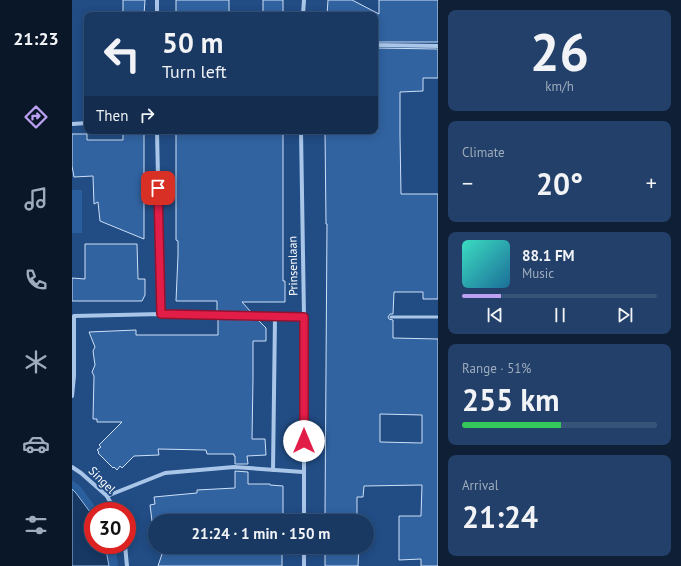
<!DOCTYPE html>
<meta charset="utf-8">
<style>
:root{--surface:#193963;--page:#224069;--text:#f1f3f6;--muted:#9facbe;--line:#375378;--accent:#bca0f2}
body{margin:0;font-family:"PT Sans",sans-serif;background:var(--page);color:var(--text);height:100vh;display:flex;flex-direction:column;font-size:15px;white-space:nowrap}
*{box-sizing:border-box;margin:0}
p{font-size:13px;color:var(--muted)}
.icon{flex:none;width:22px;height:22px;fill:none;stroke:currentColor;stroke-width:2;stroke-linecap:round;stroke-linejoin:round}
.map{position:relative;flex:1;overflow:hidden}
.panel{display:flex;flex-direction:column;gap:10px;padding:10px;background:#0e1f36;width:243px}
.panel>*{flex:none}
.top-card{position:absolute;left:12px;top:12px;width:294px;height:122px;border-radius:8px;box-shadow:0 2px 10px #0003,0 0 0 1px var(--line);background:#193963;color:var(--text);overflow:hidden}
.speed{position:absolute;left:12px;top:502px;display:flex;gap:8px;font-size:20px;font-weight:700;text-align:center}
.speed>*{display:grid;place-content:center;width:52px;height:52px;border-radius:50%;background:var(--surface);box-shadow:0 2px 10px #0003,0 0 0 1px var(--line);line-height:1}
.speed .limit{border:6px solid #d22;background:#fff;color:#111}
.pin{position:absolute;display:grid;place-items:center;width:34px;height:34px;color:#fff;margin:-17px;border-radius:8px;box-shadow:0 2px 6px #0006}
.me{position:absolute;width:44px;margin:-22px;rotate:0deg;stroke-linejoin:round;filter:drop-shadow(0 0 3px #0008)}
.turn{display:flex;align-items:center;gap:14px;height:84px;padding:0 12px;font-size:18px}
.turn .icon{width:52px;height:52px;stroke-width:2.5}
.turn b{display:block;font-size:28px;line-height:34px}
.then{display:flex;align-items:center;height:38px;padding:0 12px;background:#0003;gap:8px;font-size:15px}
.big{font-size:30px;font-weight:700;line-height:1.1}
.panel .card{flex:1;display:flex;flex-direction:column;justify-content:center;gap:6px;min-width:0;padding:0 14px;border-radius:8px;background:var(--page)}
.panel .dial{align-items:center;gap:0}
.dial b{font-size:52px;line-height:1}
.song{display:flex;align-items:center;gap:12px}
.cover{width:48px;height:48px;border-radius:6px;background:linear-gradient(135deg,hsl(170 70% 55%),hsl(200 70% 35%))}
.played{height:4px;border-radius:2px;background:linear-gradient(90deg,var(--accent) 20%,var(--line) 20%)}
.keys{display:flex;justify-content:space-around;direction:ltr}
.heat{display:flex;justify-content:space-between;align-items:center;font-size:22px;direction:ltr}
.charge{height:6px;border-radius:3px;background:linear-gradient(90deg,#34c759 51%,var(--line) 0)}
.trip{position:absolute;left:76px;top:514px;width:226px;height:40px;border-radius:20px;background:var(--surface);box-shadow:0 2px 10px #0003,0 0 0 1px var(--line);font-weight:700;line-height:40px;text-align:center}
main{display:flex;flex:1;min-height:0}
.dock{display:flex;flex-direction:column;width:72px;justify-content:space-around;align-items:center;background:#0a1728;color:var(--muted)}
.dock .icon{width:28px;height:28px}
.dock .current{color:var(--accent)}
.dock b{font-size:18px;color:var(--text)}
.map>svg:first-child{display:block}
.green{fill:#2b5e9c}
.water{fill:#173863;stroke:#9dc1ea}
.building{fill:#3163a1;stroke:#cee0f7;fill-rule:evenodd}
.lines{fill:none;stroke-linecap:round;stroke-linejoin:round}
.service{stroke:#a9c6e9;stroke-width:3}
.minor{stroke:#a9c6e9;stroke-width:4}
.route-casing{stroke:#92132f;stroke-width:10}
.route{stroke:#e11d48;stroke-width:7}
.labels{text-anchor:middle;stroke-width:4;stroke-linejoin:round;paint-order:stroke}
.street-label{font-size:12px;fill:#fff;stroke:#214c84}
</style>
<main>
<nav class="dock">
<b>21:23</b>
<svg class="icon current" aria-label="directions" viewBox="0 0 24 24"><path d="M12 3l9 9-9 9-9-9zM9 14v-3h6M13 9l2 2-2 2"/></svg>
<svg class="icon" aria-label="music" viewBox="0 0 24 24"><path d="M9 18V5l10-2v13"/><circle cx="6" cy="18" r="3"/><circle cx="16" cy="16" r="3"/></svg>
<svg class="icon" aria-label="phone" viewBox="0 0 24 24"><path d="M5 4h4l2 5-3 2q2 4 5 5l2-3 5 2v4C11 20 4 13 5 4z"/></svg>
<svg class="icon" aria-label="climate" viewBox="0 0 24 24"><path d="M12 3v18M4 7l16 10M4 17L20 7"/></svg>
<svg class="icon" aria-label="car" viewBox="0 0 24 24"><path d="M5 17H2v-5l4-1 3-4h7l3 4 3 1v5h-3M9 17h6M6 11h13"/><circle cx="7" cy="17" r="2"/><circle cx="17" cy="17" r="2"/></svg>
<svg class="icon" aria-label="filters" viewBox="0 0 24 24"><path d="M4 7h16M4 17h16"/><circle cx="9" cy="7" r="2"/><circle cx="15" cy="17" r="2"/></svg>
</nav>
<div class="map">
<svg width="366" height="566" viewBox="0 0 366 566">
<rect width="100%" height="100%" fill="#214c84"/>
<g class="green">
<rect x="0" y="190" width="10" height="43"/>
<path d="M0,480L8,486L25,509L26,511H21V516L4,493L0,489Z"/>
<path d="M33,545H42L45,557L46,566H37Z"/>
</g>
<path class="water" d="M0,489L4,493L21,516V545H33L37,566H0Z"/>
<g class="building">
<path d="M51,0H73L72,15H51Z"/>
<rect x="104" y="0" width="53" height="15"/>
<rect x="191" y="0" width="20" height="15"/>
<path d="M256,0H280L307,14V0H366V42H303V15H255Z"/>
<path d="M303,48L366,49V78H351V91L328,92V136L329,194H366V299H351V292H322L321,314H318L316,317L317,319L321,320V338L366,339V566H349V559L327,560V516H349L350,485L292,486L291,497H285V520H256V515H253L255,224H254L253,131H305ZM308,414L350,415V443L308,442Z"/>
<path d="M104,131H211V281H213V302H170L179,312H145V301H104L106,255V241L104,240Z"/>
<path d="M51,133H72V239L28,221L26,202L22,204L21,176L2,177L0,166V134H15V140H51Z"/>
<path d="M13,244H65L66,279H73V295L70,301H0V278L13,279Z"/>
<path d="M146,319L186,320L194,328V341H181V378L180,439H193L194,455L175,456L176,464H163V456H162V454H135L134,450L86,449L87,455L62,456L50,468L48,466L45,470L42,467L41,468L26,453L27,452L25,450L29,447L27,445L50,422H25V419H21L22,376L20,372L23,365L21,351L23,347L17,332L64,330V335H146Z"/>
<path d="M163,471L176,472V484H198V485L211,486V521H80L78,505L83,504L82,497L125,493V490L163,488Z"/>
<path d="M130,547H210V566H86L91,551Z"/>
<path d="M253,547H287L286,566H253Z"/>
</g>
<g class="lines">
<path class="service" d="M319,317H366"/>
<g class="minor">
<path d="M85,15V0"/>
<path d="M231,15L232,0"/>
<path d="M303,45L366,46"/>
<path d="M0,124L15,123"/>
<path d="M85,131L89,314"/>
<path d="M229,131L232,316V521"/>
<path d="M0,396L2,376V316L89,314L232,317"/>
<path d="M0,467L9,473L35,496L43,511"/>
<path d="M201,470L203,317"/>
<path d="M35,496L93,473L162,467L231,472"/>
<path d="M53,545L55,566"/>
<path d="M232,547V566"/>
</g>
</g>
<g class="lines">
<g class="route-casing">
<path id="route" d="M86,188L89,314L232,317V441"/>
</g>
<use href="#route" class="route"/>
</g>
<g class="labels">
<g class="street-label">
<text transform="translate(221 266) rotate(-91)" y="4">Prinsenlaan</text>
<text transform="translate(30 480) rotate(45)" y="4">Singel</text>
</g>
</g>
</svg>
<div class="speed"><div class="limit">30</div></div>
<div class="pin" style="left:86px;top:188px;background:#d93025"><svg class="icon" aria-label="arrive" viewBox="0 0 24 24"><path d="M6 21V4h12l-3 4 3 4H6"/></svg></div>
<svg class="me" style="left:232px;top:441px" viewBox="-20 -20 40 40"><circle r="19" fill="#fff"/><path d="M0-13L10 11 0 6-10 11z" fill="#e11d48"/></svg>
<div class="trip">21:24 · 1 min · 150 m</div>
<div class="top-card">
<div class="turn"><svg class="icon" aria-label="left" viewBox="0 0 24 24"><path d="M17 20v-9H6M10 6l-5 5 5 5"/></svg><div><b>50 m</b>Turn left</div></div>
<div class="then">Then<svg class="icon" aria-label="right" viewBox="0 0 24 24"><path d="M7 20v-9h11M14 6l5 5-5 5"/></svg></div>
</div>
</div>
<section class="panel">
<div class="card dial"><b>26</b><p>km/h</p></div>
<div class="card"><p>Climate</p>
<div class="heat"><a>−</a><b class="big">20°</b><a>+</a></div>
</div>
<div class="card">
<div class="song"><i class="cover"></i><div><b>88.1 FM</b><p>Music</p></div></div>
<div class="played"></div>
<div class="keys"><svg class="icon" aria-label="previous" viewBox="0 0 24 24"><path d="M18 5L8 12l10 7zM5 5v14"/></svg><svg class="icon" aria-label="pause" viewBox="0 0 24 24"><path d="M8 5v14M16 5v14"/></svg><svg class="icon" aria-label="next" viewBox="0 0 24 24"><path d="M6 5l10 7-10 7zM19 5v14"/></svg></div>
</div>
<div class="card"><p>Range · 51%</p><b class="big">255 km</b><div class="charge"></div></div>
<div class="card"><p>Arrival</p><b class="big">21:24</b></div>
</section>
</main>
